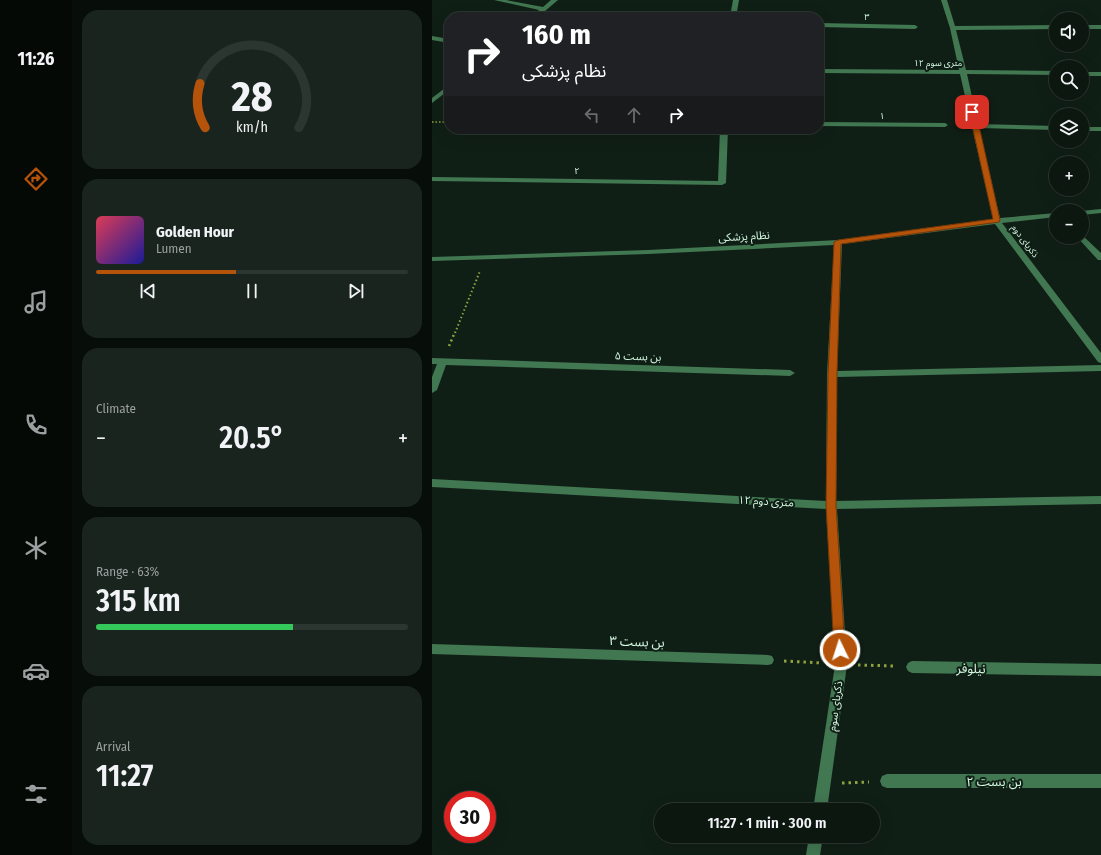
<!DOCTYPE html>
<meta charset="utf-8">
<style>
:root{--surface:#0c1710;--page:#1a241e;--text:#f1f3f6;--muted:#9a9f9f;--line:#2c3630;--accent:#b45309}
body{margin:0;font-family:"Fira Sans Condensed","Noto Sans Arabic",sans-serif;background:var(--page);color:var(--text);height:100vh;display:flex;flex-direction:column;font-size:15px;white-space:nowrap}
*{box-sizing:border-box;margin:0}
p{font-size:13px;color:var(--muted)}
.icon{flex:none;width:22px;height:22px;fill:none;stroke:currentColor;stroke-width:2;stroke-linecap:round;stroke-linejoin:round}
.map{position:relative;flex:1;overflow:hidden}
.sheet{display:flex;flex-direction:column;gap:10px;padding:10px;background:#070d09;width:360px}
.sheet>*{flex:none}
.top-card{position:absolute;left:12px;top:12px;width:380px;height:122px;border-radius:16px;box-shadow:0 4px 16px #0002,0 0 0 1px var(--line);background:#202124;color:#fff;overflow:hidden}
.controls{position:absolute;left:617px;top:12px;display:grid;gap:8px}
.controls a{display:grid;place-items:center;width:40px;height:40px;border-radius:50%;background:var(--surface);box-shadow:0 4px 16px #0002,0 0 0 1px var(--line);font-size:20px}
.speed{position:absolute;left:12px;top:791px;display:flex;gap:8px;font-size:20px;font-weight:700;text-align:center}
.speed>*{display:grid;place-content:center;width:52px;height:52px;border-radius:50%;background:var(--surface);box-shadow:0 4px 16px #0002,0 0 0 1px var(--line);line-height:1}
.speed .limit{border:6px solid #d22;background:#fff;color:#111}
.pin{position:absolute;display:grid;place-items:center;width:34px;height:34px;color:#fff;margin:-17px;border-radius:8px;box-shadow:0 2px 6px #0006}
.me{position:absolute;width:44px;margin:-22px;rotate:356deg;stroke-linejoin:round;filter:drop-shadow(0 0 3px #0008)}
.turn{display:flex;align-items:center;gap:14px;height:84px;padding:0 12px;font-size:18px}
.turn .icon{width:52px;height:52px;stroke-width:2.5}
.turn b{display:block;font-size:28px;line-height:34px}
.lanes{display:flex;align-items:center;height:38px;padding:0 12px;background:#0003;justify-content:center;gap:20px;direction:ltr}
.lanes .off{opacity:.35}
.big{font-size:30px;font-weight:600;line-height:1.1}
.sheet .tile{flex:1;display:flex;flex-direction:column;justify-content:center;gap:6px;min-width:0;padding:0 14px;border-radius:16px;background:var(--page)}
.sheet .dial{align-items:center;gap:0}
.dial svg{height:104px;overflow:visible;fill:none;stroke:var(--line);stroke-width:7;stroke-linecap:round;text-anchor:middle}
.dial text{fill:var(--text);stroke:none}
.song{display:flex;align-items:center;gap:12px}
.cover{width:48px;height:48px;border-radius:6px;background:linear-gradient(135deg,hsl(350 70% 55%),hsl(240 70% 35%))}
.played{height:4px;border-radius:2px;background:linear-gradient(90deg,var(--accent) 45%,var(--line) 45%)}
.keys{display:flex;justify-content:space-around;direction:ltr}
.heat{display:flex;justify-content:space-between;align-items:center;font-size:22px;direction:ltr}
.charge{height:6px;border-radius:3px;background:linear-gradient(90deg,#34c759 63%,var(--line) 0)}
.trip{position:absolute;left:222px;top:803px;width:226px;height:40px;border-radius:20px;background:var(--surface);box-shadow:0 4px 16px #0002,0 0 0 1px var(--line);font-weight:600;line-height:40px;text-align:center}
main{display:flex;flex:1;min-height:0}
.tabs{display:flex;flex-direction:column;width:72px;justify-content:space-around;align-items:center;background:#050906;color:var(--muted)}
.tabs .icon{width:28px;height:28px}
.tabs .active{color:var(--accent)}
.tabs b{font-size:18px;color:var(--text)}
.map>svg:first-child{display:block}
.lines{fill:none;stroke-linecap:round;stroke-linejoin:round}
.path-far3{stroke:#8fa23e;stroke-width:1.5;stroke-dasharray:1.5 2;stroke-linecap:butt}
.path-far2{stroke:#8fa23e;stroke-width:2;stroke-dasharray:1.5 2.5;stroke-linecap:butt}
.path-far1{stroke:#8fa23e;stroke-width:2.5;stroke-dasharray:2 3;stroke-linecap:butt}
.path{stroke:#8fa23e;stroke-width:3;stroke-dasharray:2.5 4;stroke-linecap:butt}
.minor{fill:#417751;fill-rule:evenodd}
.route{fill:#b45309;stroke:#753606}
.labels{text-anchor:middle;stroke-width:4;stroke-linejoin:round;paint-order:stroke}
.far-street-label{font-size:9px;fill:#d4f9e1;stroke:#101f16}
.street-label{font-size:11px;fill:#d4f9e1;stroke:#101f16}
.near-street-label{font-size:13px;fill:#d4f9e1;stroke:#101f16}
</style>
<main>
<nav class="tabs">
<b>11:26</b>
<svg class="icon active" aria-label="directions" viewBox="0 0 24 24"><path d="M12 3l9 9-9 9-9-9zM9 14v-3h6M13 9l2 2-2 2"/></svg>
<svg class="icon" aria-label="music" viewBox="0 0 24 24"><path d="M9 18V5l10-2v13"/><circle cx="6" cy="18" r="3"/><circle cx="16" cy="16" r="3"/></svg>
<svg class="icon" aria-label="phone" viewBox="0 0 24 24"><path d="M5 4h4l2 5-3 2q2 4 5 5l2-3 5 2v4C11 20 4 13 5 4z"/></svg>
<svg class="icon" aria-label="climate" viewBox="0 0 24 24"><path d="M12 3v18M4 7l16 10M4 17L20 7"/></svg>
<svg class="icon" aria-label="car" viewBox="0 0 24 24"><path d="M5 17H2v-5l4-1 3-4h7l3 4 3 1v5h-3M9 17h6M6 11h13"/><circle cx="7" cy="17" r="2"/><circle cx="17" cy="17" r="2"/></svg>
<svg class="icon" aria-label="filters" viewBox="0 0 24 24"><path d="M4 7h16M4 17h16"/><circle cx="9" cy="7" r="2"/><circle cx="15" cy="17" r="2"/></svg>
</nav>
<section class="sheet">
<div class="tile dial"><svg viewBox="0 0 100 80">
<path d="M14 69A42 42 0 1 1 86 69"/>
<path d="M14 69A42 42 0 0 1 10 35" stroke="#b45309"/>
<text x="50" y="56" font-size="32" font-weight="700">28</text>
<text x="50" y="72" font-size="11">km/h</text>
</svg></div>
<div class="tile">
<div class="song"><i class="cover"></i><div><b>Golden Hour</b><p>Lumen</p></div></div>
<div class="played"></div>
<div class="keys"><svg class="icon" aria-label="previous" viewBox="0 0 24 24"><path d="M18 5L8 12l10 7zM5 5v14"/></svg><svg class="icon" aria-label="pause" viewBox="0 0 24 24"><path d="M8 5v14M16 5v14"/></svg><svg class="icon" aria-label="next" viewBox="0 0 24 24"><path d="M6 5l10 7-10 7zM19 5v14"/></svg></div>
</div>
<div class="tile"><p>Climate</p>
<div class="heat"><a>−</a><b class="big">20.5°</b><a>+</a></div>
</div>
<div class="tile"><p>Range · 63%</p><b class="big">315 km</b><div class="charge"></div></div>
<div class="tile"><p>Arrival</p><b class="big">11:27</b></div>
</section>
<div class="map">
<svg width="669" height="855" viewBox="0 0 669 855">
<rect width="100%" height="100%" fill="#101f16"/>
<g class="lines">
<path class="path-far3" d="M0,122H17"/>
<path class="path-far2" d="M23,333L48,271"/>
<path class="path-far1" d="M17,346L23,332"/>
<g class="path">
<path d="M352,661L391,663"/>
<path d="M426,665L463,666"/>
<path d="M410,783L437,782"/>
</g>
<g class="minor">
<path d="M62,0H74L111,7L119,0H126L106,17H99L107,10Z"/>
<path d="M301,0H307L304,17H298Z"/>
<path d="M509,0H515L523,26L624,25V29L524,30L534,70L624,71V75L535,74L546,124L624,126V130L547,128L568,218L624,213V217L570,223L669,353V363L666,362L563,224L410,244L405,371L669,365V371L405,377L404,501L669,496V504L405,509L415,665L395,810H381L403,665L394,509L0,487V479L394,501L395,374L402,245L216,254L0,261V257L216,250L406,240L561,219L528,74L387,73V69L527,70L518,28Z"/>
<path d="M387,23L483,25L486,27L483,29L387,27Z"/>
<rect x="650" y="25" width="19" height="4"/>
<path d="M0,36L17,39V43L0,40Z"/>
<rect x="650" y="72" width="19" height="4"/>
<path d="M17,85V90L0,103V98Z"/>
<path d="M387,122L513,123L516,125L513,127L387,126Z"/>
<rect x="650" y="127" width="19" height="4"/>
<path d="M288,129H296L294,183L290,185L0,181V177L286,181Z"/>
<path d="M669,209V213L650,215V211H649Z"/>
<path d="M650,235L669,253V260H666L645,237H650Z"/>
<path d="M0,358L358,370L363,373L358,376L14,365L5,390L0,393V377L5,364H0Z"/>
<path d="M0,644L336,655L340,656L342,660L340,664L336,665L0,654Z"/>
<path d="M480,661L669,664V676L480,673L476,671L474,667L476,663Z"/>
<path d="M455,774H669V788H455L450,786L448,781L450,776Z"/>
<path d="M377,836H391L388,855H374Z"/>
</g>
</g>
<path class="route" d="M540,110L544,112L568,220L567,222L409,244L405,374L404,505L413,650L412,653L408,655L404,653L402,650L394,505L396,374L402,242L406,240L561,219L537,112Z"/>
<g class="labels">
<g class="far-street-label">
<text transform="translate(435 17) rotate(1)" y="3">۳</text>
<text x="506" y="66">۱۲ متری سوم</text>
<text x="450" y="119">۱</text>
<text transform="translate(145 171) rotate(1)" y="3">۲</text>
<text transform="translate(593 241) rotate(53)" y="3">ذکریای دوم</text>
</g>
<g class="street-label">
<text transform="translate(312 236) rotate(-3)" y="4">نظام پزشکی</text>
<text transform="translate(206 356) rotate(2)" y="4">بن بست ۵</text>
<text transform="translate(334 501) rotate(3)" y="4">۱۲ متری دوم</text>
<text transform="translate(403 706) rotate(-82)" y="4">ذکریای سوم</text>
</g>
<g class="near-street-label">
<text transform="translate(205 641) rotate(2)" y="5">بن بست ۳</text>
<text transform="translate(539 668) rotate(1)" y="5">نیلوفر</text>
<text x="562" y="786">بن بست ۲</text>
</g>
</g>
</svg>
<div class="controls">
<a><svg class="icon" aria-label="sound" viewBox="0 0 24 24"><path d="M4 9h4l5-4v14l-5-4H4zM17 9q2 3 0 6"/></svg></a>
<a><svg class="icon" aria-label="search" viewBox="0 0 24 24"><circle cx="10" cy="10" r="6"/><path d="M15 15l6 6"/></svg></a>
<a><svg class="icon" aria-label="layers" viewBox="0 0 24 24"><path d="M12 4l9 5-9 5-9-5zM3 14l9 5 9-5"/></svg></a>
<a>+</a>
<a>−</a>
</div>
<div class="speed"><div class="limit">30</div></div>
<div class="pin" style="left:540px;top:112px;background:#d93025"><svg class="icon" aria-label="arrive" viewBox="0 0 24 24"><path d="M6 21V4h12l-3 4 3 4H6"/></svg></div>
<svg class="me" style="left:408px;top:650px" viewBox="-20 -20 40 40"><circle r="17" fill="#b45309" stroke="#fff" stroke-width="3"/><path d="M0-11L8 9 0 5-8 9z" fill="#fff"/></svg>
<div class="trip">11:27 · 1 min · 300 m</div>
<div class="top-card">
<div class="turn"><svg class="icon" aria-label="right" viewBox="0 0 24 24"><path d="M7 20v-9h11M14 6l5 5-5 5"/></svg><div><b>160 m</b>نظام پزشکی</div></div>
<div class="lanes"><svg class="icon off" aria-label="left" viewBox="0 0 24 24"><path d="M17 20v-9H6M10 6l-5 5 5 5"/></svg><svg class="icon off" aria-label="ahead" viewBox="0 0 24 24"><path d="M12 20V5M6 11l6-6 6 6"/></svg><svg class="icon" aria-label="right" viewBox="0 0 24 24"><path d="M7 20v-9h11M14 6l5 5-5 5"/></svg></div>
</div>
</div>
</main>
